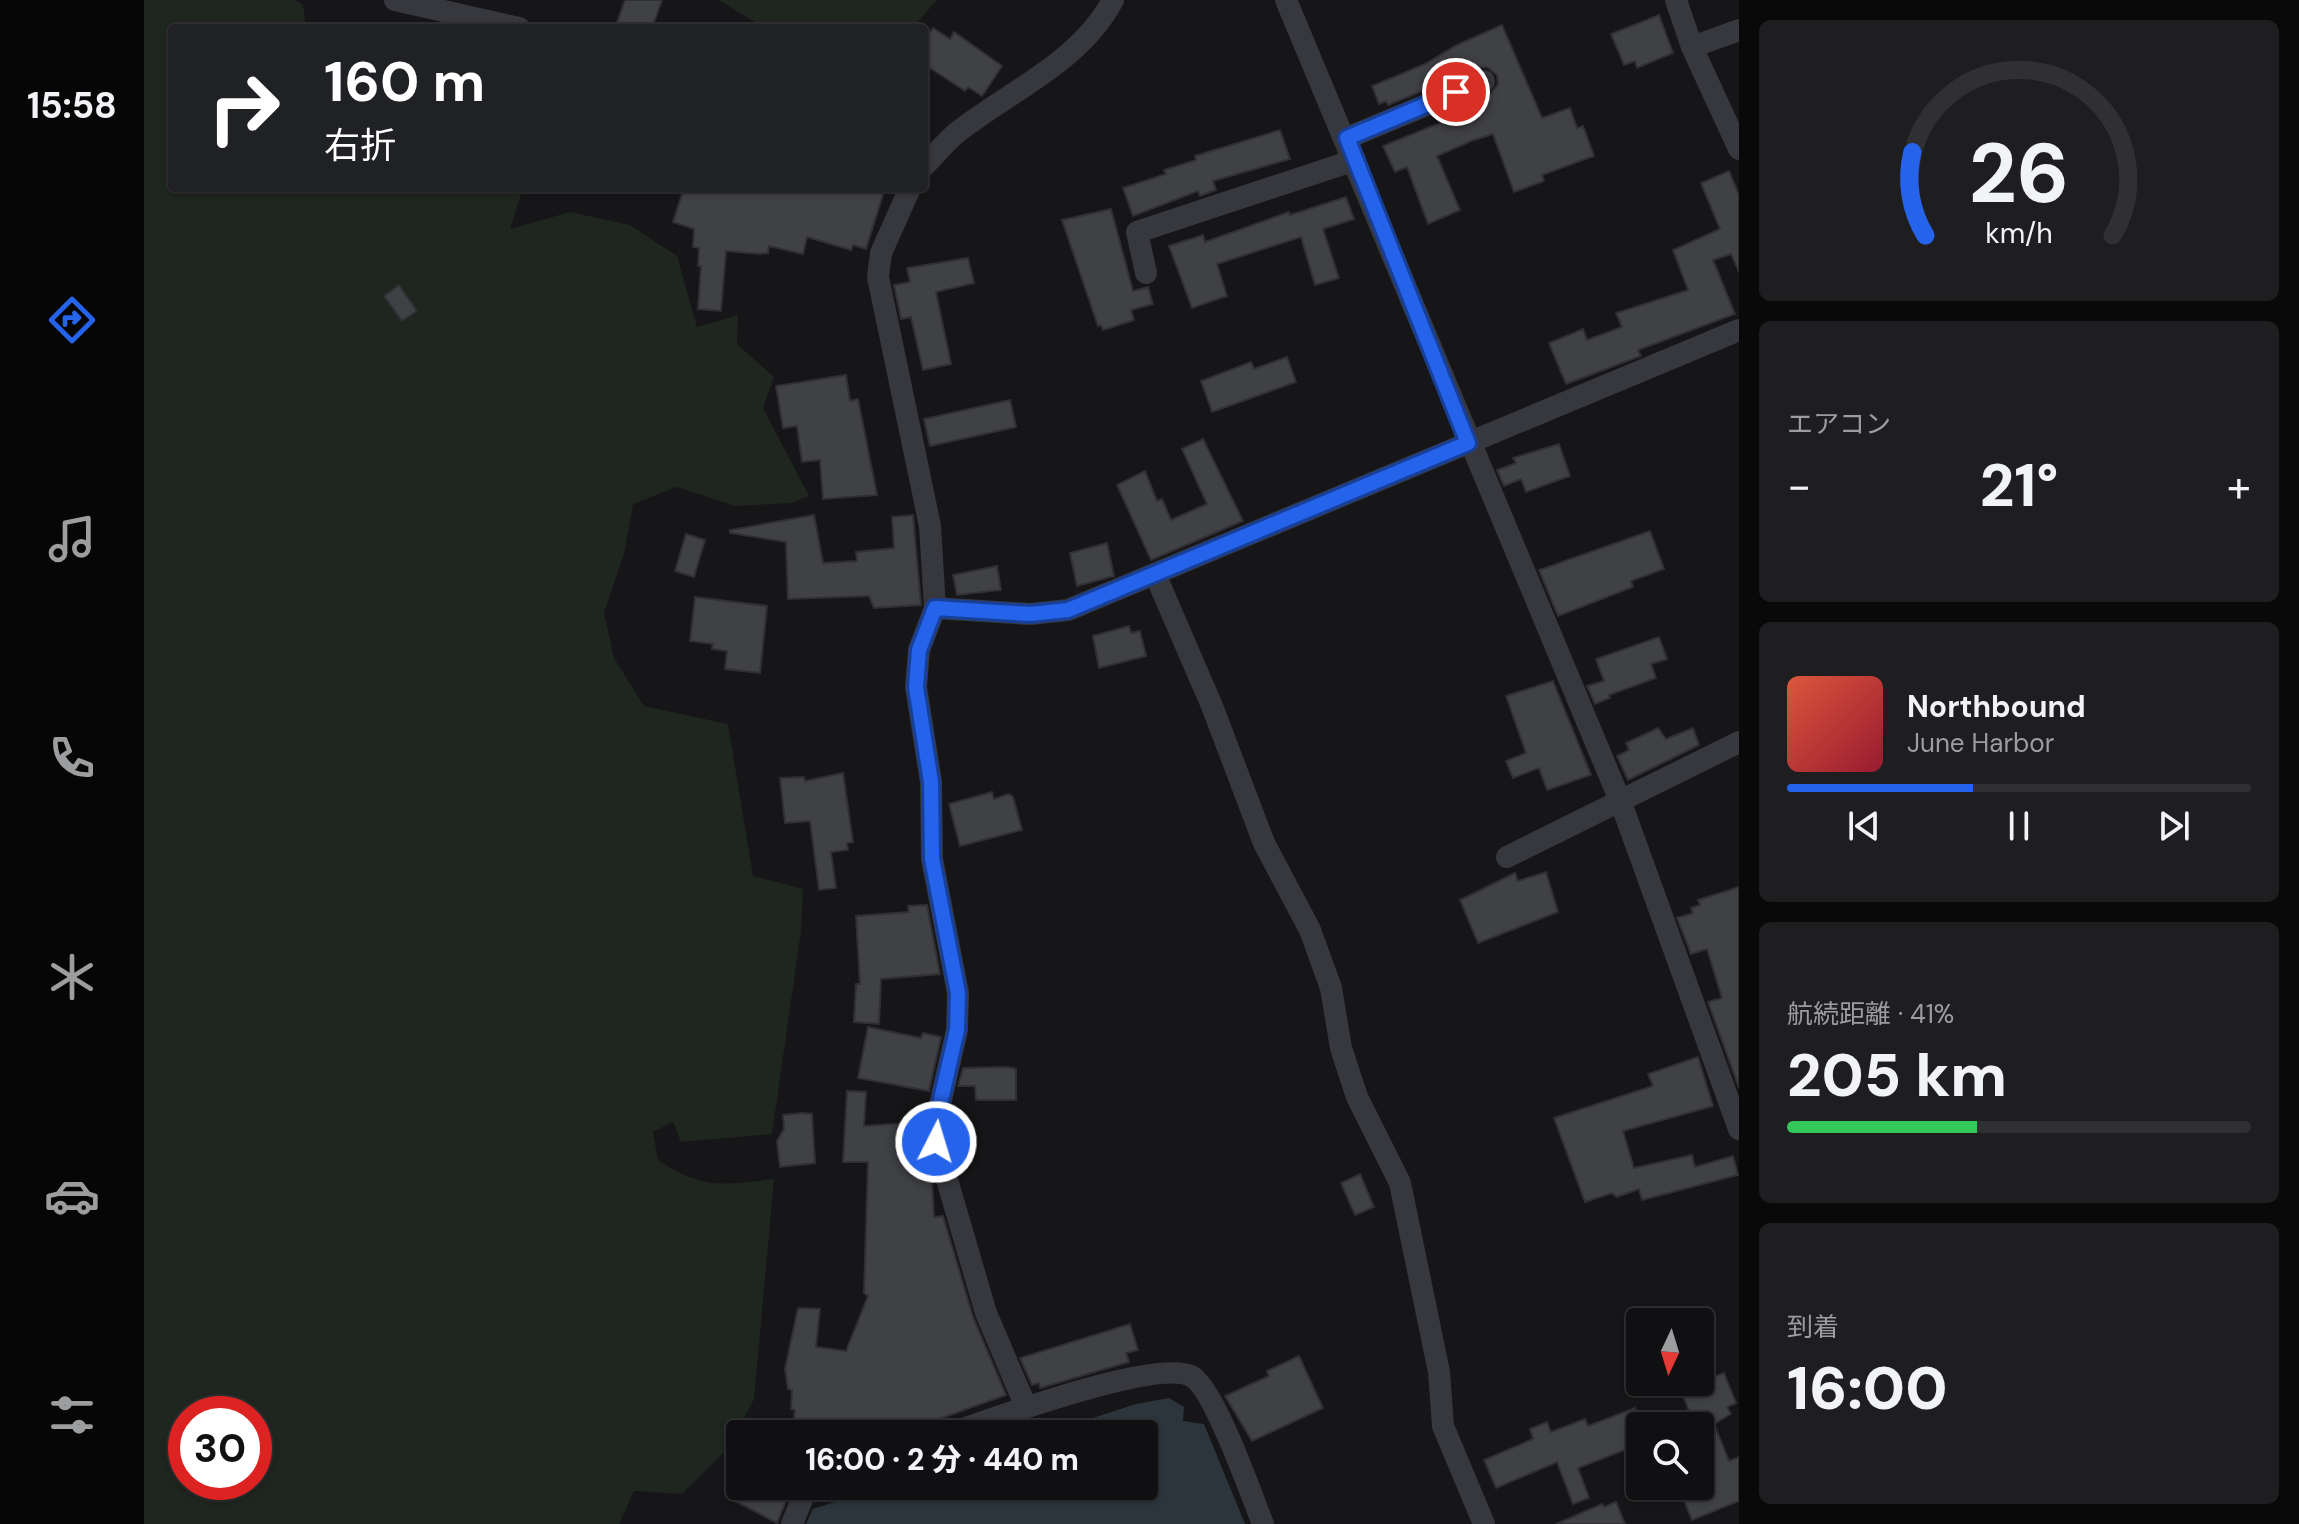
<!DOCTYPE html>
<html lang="ja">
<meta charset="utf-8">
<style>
:root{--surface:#101012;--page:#1e1e20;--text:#f1f3f6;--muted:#9c9d9f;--line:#303032;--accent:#2563eb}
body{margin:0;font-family:"DM Sans","Noto Sans JP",sans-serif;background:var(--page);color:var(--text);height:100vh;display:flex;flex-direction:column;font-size:30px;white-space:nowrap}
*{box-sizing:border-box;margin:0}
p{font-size:26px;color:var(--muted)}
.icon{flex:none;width:44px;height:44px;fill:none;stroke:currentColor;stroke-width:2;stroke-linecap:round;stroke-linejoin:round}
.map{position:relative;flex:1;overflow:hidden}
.drawer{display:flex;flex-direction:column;gap:20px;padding:20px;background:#09090a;width:560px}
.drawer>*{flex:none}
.banner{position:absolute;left:24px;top:24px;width:760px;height:168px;border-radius:8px;box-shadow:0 2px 6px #0004,0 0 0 2px var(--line);background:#202124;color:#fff;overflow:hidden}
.needle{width:52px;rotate:184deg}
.tools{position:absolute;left:1482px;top:1308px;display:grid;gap:16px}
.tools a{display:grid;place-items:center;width:88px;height:88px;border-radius:8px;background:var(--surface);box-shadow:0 2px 6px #0004,0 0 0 2px var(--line);font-size:40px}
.speed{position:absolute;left:24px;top:1396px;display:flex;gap:16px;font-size:40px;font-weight:700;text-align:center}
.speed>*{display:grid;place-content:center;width:104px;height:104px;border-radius:50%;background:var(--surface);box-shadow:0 2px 6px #0004,0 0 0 2px var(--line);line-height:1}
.speed .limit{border:12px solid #d22;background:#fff;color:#111}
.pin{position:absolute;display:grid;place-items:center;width:68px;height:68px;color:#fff;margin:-34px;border:4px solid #fff;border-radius:50%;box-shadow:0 2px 8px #0007}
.me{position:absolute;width:88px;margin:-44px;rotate:5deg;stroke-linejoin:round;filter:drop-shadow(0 0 6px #0008)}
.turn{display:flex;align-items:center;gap:28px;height:168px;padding:0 24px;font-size:36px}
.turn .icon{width:104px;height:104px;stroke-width:2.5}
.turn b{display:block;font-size:56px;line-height:68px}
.big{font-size:60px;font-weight:800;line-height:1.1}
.drawer .widget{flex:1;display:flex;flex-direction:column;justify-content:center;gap:12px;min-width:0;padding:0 28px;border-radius:12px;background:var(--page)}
.drawer .dial{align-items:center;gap:0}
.dial svg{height:208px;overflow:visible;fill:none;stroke:var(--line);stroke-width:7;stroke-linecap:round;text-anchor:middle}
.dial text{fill:var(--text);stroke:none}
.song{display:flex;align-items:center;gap:24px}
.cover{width:96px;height:96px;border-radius:12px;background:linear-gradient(135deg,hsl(10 70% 55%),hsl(350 70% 35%))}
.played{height:8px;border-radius:4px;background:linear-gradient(90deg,var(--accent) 40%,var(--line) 40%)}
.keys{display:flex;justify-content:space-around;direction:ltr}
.heat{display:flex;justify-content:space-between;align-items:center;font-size:44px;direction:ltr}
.charge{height:12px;border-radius:6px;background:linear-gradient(90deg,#34c759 41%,var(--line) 0)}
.trip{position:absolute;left:582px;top:1420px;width:432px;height:80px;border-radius:8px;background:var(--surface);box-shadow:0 2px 6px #0004,0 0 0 2px var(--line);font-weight:800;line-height:80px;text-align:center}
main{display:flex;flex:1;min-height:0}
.menu{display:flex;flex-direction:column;width:144px;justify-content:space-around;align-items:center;background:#060607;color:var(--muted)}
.menu .icon{width:56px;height:56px}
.menu .current{color:var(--accent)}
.menu b{font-size:36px;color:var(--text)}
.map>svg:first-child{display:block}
.green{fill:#1e261f;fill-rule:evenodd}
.water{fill:#2c353c}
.building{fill:#404145;stroke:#303034;stroke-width:2}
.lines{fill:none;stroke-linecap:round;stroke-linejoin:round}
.street{stroke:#37383d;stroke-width:22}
.route-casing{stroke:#184099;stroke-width:20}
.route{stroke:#2563eb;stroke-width:14}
</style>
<main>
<nav class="menu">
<b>15:58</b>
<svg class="icon current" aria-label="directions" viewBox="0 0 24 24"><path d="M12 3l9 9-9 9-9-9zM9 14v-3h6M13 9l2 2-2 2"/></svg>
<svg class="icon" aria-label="music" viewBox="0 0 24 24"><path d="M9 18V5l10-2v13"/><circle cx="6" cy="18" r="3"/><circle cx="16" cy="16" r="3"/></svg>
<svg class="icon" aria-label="phone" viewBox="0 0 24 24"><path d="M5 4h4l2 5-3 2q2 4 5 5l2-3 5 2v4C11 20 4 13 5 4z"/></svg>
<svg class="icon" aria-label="climate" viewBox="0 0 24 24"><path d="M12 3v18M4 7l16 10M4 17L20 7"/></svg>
<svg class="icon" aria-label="car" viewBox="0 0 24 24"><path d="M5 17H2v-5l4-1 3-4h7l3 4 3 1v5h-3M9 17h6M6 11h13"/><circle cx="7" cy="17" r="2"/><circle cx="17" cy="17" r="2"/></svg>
<svg class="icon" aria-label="filters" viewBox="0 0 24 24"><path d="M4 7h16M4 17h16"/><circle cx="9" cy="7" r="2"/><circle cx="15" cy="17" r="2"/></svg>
</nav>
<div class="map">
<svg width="1595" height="1524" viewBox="0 0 1595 1524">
<rect width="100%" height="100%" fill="#161618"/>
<g class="green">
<path d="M0,0H151L159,5L162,28H28V188H379L366,229L426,212L486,225L533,256L553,327L594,315L593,344L630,377L619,408L665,496L647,503L591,506L533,487L489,504L480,554L460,613L470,658L500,706L584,724L609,876L659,889L657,931L628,1134L537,1142L529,1122L509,1132L514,1160C559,1190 579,1185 630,1179L610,1399L586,1446L538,1494L490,1491L475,1524H0ZM42,1414H110V1482H42Z"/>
<path d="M575,0H793L768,28H621Z"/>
</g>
<path class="water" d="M1025,1398L1040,1407L1039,1421L1060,1424L1101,1524H662L669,1509L741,1486H1000V1434H900L992,1404Z"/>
<g class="building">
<path d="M481,0H518L508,28H471Z"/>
<path d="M1515,15L1529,53L1493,68L1491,61L1480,65L1467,34Z"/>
<path d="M1358,25L1398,118L1426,108L1433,128L1439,126L1450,156L1398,175L1400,181L1370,192L1349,134L1327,141L1293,156L1316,210L1284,224L1263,167L1251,172L1239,146L1296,123L1293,116L1346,94L1354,84L1353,75L1343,67L1335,68L1244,105L1242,101L1235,104L1228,86L1281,64L1313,45Z"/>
<path d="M789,28L806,39L810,32L858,66L838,96L824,87L821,91L780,64V41Z"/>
<path d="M1136,130L1146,159L1069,181L1072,190L1056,196L1054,191L989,216L979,188L1022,174L1020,170L1052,160L1051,156Z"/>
<path d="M1585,171L1595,195V272L1587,254L1569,260L1591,314L1494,350L1497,356L1422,384L1405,343L1439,329L1443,340L1478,327L1472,313L1544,290L1529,250L1576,229L1557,183Z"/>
<path d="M540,188H741L722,249L709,245L707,250L663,237L659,254L625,246L624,253L616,254L582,251L577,311L554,309L557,266H554L555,248L549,247L550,229L529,222Z"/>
<path d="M1202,197L1210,219L1179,229L1195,278L1171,285L1157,237L1073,264L1083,296L1048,308L1025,246L1059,235L1061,242L1145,212L1146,215Z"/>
<path d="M967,209L989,291L1004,287L1009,304L987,310L990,320L959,330L957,325L954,326L918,220Z"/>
<path d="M824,258L830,283L792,292L807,364L779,370L767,317L757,319L750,285L766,282L763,268Z"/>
<path d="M255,285L273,311L258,321L240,296Z"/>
<path d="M1143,357L1152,382L1068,412L1057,381L1107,362L1110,369Z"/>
<path d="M702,375L706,401L714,399L733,495L679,499L676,460L658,462L653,426L639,428L632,386Z"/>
<path d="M866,400L872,427L786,446L780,419Z"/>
<path d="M1059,439L1099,521L1007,560L973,485L1001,471L1013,501L1018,499L1027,520L1063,504L1038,449Z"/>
<path d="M1415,444L1426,476L1382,492L1377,479L1360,486L1353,470L1372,463L1369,458Z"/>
<path d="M670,515L679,563L713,561L712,552L750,548L748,517L769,515L777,605L730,608L725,596L644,599L642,542L586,533V530Z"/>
<path d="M1506,531L1520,569L1487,581L1489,587L1414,616L1395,570Z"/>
<path d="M542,534L561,540L550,577L531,571Z"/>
<path d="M963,543L970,576L933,586L926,553Z"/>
<path d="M853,566L857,590L813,595L809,575Z"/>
<path d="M551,597L623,606L616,673L581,669L583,651L568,649L569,644L546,641Z"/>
<path d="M985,626L987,633L996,631L1002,656L955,668L949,636Z"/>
<path d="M1515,637L1523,659L1507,664L1512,678L1465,695L1466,698L1451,704L1443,686L1460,681L1452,659Z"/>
<path d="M1409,681L1447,775L1403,790L1395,768L1369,778L1362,761L1382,753L1362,696Z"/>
<path d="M1514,728L1522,739L1549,728L1555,745L1484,780L1473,756L1485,750L1482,743Z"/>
<path d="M699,773L709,842L703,843L704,850L687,852L692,888L675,890L666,821L641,823L636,778L660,777L661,781Z"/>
<path d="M848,792L850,799L865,794L869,797L878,830L816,846L805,804Z"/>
<path d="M1402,872L1414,912L1334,943L1316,900L1371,873L1374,881Z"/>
<path d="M1595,887V1088L1564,1002L1578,998L1563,949L1547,954L1533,918L1549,913L1547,908L1556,905L1554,900Z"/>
<path d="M783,905L796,974L737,979L735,1024L710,1022L712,984H716L712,916L765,912L764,906Z"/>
<path d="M724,1027L777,1038L779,1033L797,1037L785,1091L714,1078Z"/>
<path d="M1554,1057L1569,1106L1479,1131L1490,1168L1548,1155L1551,1167L1589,1156L1594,1175L1498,1200L1495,1189L1473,1197L1468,1193L1441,1202L1410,1118L1509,1086L1504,1074Z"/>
<path d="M863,1067L872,1069V1100H832L831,1086H814L819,1068Z"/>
<path d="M703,1091L722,1092L720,1126L778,1122L780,1181H788L790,1217L799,1216L829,1317L862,1395L762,1431H648L651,1410L647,1409L648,1390L644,1389L641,1369L654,1308L676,1309L672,1347L702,1351L724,1296L720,1293L724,1162H699Z"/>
<path d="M658,1113L668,1114L671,1163L636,1167L633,1141L640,1129L639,1115Z"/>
<path d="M1216,1174L1230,1207L1211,1215L1197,1183Z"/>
<path d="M986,1324L994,1350L982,1353L985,1362L896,1388L895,1383L888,1385L876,1358Z"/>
<path d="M1155,1356L1179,1408L1108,1441L1081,1396L1125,1376L1123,1371Z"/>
<path d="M1580,1373L1592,1403L1583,1407L1587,1414L1570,1424L1585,1461L1595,1457V1501L1548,1520L1534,1486H1556V1426H1551L1538,1393L1539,1389Z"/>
<path d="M1491,1408L1496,1420V1444L1434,1468L1445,1498L1429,1504L1413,1462L1352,1488L1340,1460L1389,1439L1386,1429L1403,1422L1407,1432L1441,1419L1444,1426Z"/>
<path d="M605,1486H648L633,1523L589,1500Z"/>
<path d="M1472,1502L1481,1524H1412L1458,1504L1460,1507Z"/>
</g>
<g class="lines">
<g class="street">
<path d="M251,0L375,28"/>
<path d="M1142,0L1477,803L1595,1129"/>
<path d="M1532,0L1548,47L1595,149"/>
<path d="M1548,47L1595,30"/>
<path d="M1203,138L1340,81"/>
<path d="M780,166C791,155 802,141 815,131C868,90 937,61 969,0"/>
<path d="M766,188L737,253L734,277L786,526L791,608L775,650L772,687L787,782L788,859L814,993L813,1030L794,1113L792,1142L842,1313L882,1407"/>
<path d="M1002,273L993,232L1211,160"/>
<path d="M1011,574L1068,706L1120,843L1166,930L1187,988L1197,1048L1213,1097L1256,1183L1295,1372L1299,1426L1340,1524"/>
<path d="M791,608L886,614L924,610L1595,330"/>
<path d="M1363,857L1595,742"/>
<path d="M805,1434C848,1419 1011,1359 1047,1376C1070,1387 1108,1497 1119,1524"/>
<path d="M648,1524L661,1492L669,1486"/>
</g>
</g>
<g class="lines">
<g class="route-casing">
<path id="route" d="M792,1142L794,1113L813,1030L814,993L788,859L787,782L772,687L775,650L791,608L886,614L924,610L1324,443L1203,138L1312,92"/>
</g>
<use href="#route" class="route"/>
</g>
</svg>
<div class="tools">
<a><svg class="needle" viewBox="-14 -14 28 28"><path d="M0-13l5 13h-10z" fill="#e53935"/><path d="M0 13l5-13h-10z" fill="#9c9d9f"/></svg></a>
<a><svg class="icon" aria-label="search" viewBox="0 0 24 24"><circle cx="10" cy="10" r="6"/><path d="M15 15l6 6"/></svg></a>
</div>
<div class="speed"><div class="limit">30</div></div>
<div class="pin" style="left:1312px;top:92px;background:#d93025"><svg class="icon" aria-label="arrive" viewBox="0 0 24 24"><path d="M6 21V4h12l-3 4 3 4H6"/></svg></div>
<svg class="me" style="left:792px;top:1142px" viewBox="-20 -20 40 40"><circle r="17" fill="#2563eb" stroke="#fff" stroke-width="3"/><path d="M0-11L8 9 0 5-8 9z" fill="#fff"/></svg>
<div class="trip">16:00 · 2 分 · 440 m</div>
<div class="banner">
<div class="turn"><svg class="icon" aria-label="right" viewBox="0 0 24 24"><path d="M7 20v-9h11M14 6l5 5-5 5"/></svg><div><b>160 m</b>右折</div></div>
</div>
</div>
<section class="drawer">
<div class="widget dial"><svg viewBox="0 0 100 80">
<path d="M14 69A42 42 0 1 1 86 69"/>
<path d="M14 69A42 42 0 0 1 9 37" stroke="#2563eb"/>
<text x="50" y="56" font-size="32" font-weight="700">26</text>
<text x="50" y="72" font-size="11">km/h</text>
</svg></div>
<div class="widget"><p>エアコン</p>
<div class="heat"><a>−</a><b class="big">21°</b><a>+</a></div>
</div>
<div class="widget">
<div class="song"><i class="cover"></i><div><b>Northbound</b><p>June Harbor</p></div></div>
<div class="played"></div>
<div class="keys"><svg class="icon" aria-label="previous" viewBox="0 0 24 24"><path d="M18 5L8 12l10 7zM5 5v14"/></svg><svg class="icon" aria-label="pause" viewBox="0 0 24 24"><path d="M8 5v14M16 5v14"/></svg><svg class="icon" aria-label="next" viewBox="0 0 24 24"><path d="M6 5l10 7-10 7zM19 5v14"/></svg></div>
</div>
<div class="widget"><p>航続距離 · 41%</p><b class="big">205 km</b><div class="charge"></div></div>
<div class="widget"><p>到着</p><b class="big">16:00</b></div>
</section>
</main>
